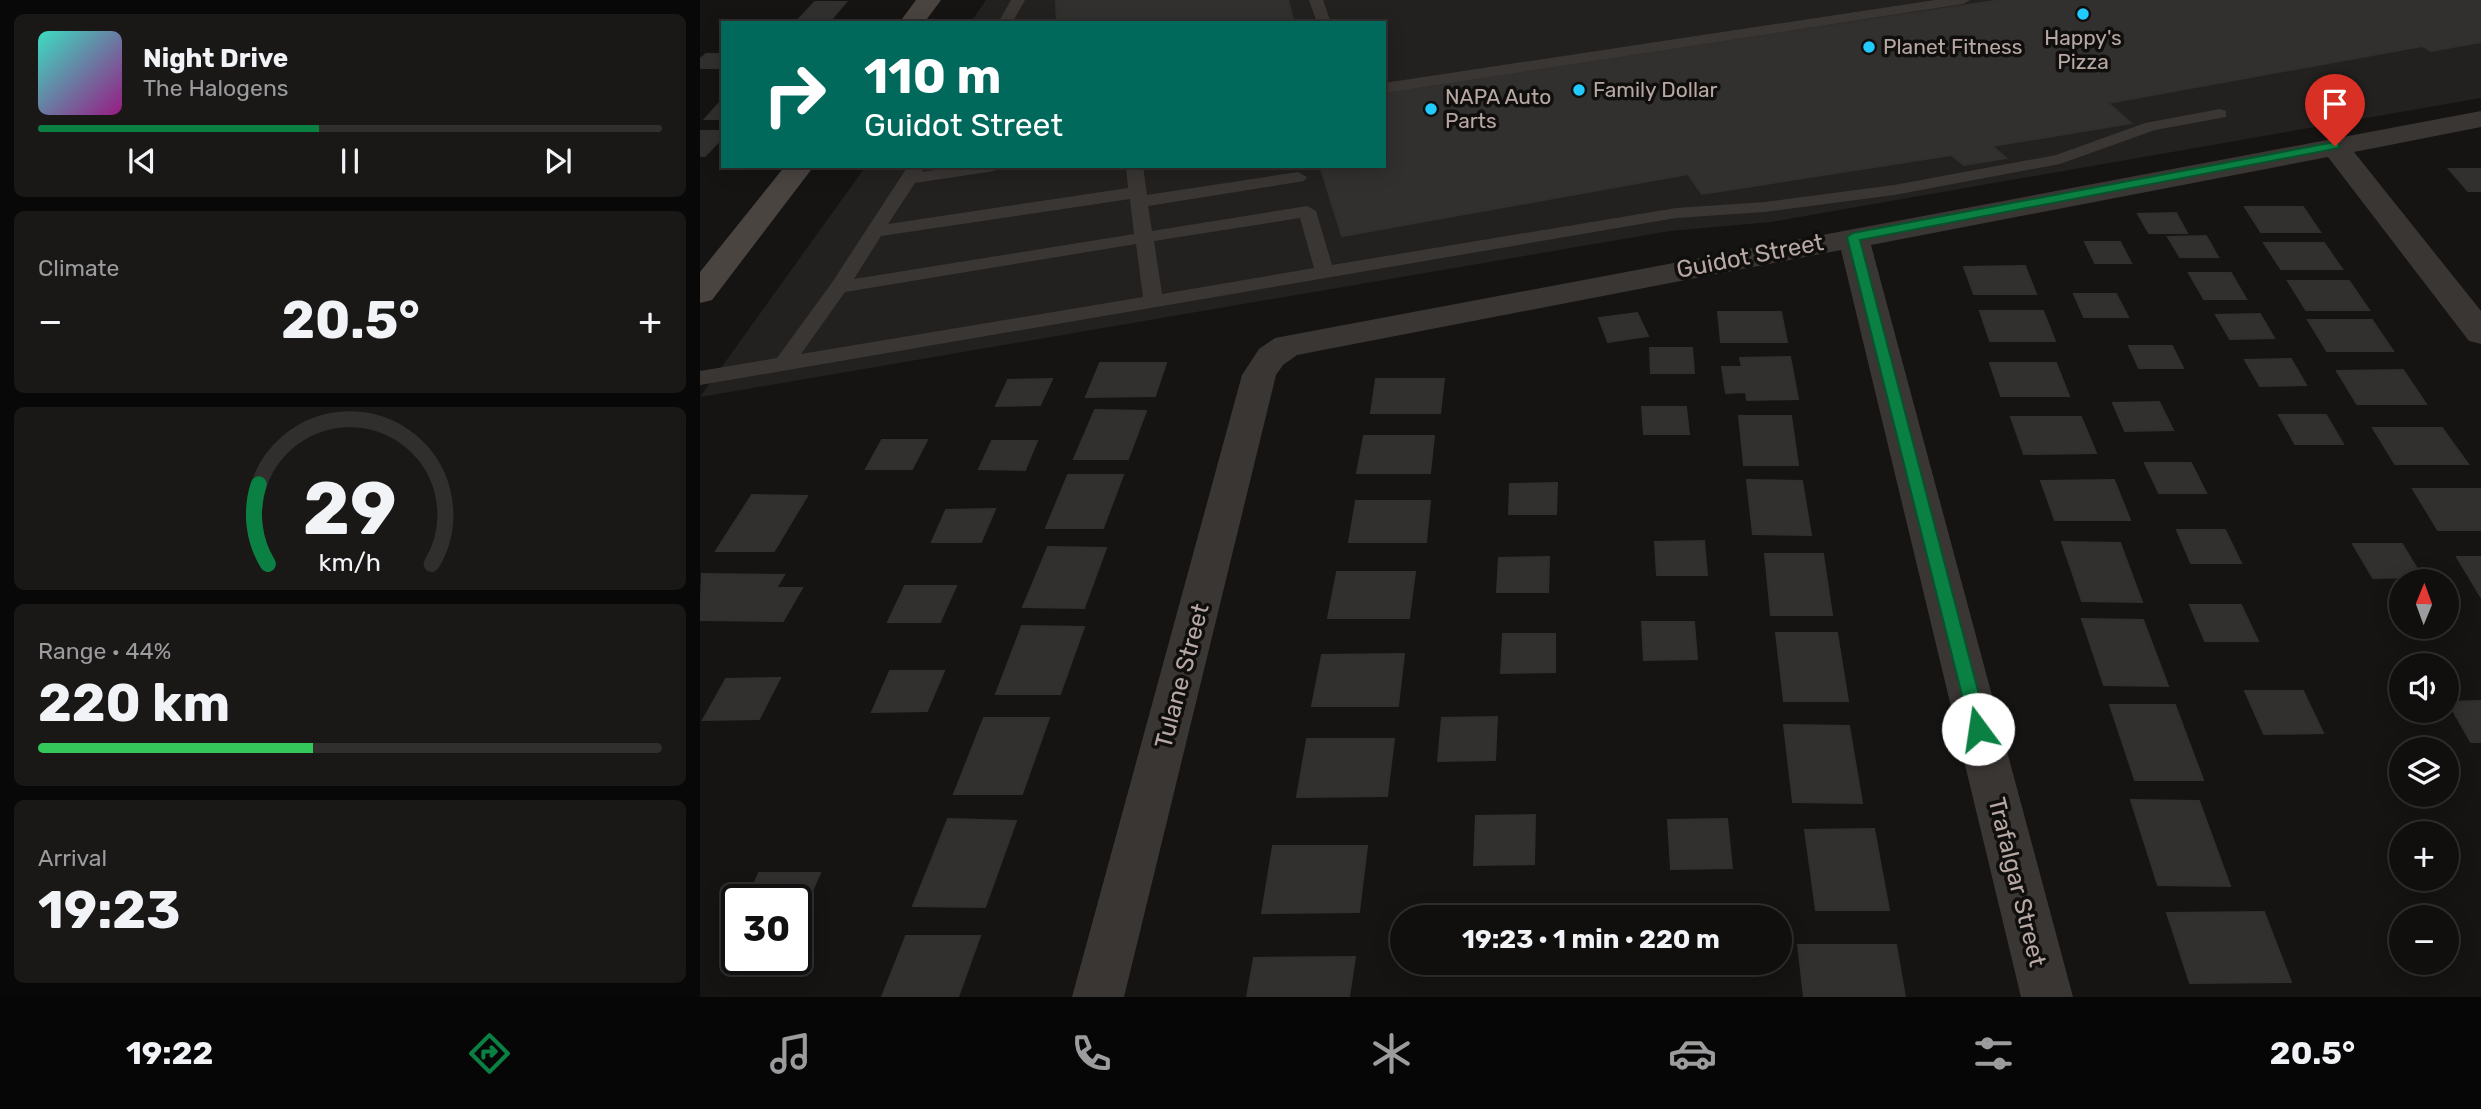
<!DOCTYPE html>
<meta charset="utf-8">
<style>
:root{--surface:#100f0e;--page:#191817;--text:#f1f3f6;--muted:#9c9c9e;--line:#302f2e;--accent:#0b8043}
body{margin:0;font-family:Rubik,sans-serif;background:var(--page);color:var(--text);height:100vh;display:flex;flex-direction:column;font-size:26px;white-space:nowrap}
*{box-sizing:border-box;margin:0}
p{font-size:23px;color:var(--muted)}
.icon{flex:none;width:38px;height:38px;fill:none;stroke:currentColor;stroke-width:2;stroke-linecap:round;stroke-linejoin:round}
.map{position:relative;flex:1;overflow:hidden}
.sheet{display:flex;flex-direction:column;gap:14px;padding:14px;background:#090808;width:700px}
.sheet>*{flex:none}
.hud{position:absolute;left:21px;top:21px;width:665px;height:147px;border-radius:0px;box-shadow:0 4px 18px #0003,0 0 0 2px var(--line);background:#00695c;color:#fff;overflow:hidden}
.needle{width:46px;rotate:1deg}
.controls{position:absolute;left:1689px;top:569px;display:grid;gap:14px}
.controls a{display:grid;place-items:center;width:70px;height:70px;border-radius:50%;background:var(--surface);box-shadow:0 4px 18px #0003,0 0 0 2px var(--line);font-size:35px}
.speed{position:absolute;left:21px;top:884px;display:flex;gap:14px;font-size:35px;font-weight:700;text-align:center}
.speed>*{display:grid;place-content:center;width:91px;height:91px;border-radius:50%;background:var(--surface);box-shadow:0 4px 18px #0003,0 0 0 2px var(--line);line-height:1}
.speed .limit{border:4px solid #111;border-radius:10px;background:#fff;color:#111}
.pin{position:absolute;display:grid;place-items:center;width:60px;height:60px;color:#fff;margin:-72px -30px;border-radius:50% 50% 50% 0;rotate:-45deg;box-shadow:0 0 7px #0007}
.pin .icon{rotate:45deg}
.me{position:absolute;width:77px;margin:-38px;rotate:346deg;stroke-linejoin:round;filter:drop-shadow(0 0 5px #0008)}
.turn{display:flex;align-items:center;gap:24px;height:147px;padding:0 28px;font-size:32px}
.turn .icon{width:91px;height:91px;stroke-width:2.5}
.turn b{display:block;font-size:49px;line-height:60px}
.big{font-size:52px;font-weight:700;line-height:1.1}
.sheet .card{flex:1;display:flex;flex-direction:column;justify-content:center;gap:10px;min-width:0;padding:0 24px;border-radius:10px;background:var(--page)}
.sheet .dial{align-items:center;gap:0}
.dial svg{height:182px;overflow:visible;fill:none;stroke:var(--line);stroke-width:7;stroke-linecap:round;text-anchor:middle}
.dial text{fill:var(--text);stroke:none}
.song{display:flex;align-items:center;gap:21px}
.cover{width:84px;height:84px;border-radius:10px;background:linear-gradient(135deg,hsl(170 70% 55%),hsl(310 70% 35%))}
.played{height:7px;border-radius:4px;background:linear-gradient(90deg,var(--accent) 45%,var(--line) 45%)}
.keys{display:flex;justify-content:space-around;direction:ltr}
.heat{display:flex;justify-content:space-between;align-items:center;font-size:38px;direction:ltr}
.charge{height:10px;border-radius:5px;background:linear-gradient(90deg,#34c759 44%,var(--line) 0)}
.trip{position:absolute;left:690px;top:905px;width:402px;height:70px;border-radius:35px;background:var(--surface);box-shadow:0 4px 18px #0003,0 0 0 2px var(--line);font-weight:700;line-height:70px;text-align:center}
.tab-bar{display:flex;height:112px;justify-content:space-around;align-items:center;background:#060606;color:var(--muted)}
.tab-bar .icon{width:49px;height:49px}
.tab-bar .on{color:var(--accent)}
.tab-bar b{font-size:32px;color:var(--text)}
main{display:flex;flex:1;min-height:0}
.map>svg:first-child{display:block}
.built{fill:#22211f}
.building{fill:#32302e;stroke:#312f2d;stroke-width:2}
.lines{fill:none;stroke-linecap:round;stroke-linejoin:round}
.service{fill:#3a3634;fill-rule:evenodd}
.minor{fill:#3a3634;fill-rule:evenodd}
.secondary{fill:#4a4441;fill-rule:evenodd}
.route{fill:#0b8043;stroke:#07532c;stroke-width:2}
.poi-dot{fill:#21caff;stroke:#100f0e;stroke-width:2.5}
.labels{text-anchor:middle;stroke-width:7;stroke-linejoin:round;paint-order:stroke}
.far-poi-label{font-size:21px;fill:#b7a8a3;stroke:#100f0e;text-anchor:start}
.street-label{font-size:24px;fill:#b7a8a3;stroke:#100f0e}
</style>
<main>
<section class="sheet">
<div class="card">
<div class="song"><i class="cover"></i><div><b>Night Drive</b><p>The Halogens</p></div></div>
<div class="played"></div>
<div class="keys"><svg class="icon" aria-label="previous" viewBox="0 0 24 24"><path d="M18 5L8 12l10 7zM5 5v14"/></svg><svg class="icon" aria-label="pause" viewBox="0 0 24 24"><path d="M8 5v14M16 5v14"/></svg><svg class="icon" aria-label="next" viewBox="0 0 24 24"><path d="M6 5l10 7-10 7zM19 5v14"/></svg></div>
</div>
<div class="card"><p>Climate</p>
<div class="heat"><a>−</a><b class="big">20.5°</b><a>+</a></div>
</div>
<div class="card dial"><svg viewBox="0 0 100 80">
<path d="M14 69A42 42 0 1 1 86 69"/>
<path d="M14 69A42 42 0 0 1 10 34" stroke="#0b8043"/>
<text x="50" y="56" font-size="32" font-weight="700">29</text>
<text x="50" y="72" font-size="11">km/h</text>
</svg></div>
<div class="card"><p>Range · 44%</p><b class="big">220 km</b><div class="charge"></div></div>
<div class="card"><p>Arrival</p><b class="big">19:23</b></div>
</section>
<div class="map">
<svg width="1781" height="997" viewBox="0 0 1781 997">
<rect width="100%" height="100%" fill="#151413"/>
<path class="built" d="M286,0H1781V98L1071,222L970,231L0,397L166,166H684V23H270Z"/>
<g class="building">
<path d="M356,0H588L594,23H357Z"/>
<path d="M1301,0H1780L1781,42L1731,51L1722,46L1408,103L1431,123L1292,146L1306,158L1264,165L1251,155L1002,194L988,174L642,236L620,166H684V92Z"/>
<path d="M115,2H146L129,22L97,21Z"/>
<path d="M6,54H23V68H0V59Z"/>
<path d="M23,99V119H5Z"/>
<path d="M0,131H23V137L5,156H0Z"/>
<path d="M1749,169H1781V191H1768Z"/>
<path d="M1545,207H1603L1620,232H1561Z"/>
<path d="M1476,213L1487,233H1449L1438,214Z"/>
<path d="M1506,236L1518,257H1480L1468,237Z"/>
<path d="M1385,242H1420L1431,263H1395Z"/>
<path d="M1564,243H1624L1642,269H1581Z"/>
<path d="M1325,266L1336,294H1274L1264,267Z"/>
<path d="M1489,273H1531L1546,299H1504Z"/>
<path d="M1588,281H1649L1669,310H1606Z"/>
<path d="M1374,294H1416L1428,317H1384Z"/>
<path d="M1280,311H1343L1355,341H1290Z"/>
<path d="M1018,312H1081L1087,342H1021Z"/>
<path d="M937,313L948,336L908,342L899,318Z"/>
<path d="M1560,314L1574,338L1530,339L1516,315Z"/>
<path d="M1608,320H1672L1693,351H1627Z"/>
<path d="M1429,346H1472L1483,368H1439Z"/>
<path d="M950,348H992L994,373H951Z"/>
<path d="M1090,357L1098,399L1047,400L1046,392L1026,393L1022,367H1042L1040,358Z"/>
<path d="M1591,359L1606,385L1560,386L1545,360Z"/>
<path d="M400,363H466L455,396L386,397Z"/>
<path d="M1290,363H1356L1369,396H1301Z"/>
<path d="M1703,370L1726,404H1657L1637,371Z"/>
<path d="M352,379L340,405L296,406L308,380Z"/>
<path d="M676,379H744L740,413H671Z"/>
<path d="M1459,402L1473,430L1425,431L1413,403Z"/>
<path d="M942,407H986L989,434H944Z"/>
<path d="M395,410L446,411L428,459H374Z"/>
<path d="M1579,415H1626L1643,444H1595Z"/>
<path d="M1039,416H1091L1098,465H1044Z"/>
<path d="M1311,417H1381L1396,453L1324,454Z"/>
<path d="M1673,428H1742L1768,464H1695Z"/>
<path d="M664,436H734L730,473H657Z"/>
<path d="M182,440H227L212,469H166Z"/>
<path d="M292,441H337L325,470L279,469Z"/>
<path d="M1445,463H1491L1506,493H1459Z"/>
<path d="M368,475H423L403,528H346Z"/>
<path d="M1047,480L1102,481L1111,535L1053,534Z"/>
<path d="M1414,480L1430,520H1355L1341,481Z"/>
<path d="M857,483L856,514H809L810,484Z"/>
<path d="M1713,489H1781V530H1738Z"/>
<path d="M52,495L107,496L74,551H16Z"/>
<path d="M656,501H730L726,542H649Z"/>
<path d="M295,509L281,542H232L246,510Z"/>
<path d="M1477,530H1525L1541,563H1491Z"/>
<path d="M1004,541L1007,575H957L955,542Z"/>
<path d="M1362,542L1420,543L1442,602L1382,601Z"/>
<path d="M1653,544H1702L1722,577L1673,578Z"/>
<path d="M348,547L406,548L384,608L323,607Z"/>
<path d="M1065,554H1123L1132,615H1071Z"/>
<path d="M849,557L848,592H797L799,558Z"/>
<path d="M1757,557H1781V597Z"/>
<path d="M637,572H715L709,618H628Z"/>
<path d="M2,574L84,575L76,588H102L83,621L0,620Z"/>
<path d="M205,586H256L240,622H188Z"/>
<path d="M1490,605H1541L1558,641H1505Z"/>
<path d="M1382,619L1443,620L1468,686L1404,685Z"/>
<path d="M942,622H994L997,659L944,660Z"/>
<path d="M322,626L384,627L360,694H296Z"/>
<path d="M1076,633H1137L1148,701H1084Z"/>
<path d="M803,634H855V672L801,673Z"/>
<path d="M704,654L698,706H612L622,655Z"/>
<path d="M190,671H244L227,711L172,712Z"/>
<path d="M80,678L59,719L3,720L26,679Z"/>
<path d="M1545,691H1603L1623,733L1564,734Z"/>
<path d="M1781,701V742H1771L1748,702Z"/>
<path d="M1410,705H1475L1503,780H1435Z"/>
<path d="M797,717L795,760L738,761L742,718Z"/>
<path d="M284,718H349L322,794H254Z"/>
<path d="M1084,725L1149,726L1162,803L1093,802Z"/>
<path d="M607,739H694L687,796L597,797Z"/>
<path d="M1431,800L1499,801L1530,886L1458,885Z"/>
<path d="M835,815L834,864L774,865L776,816Z"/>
<path d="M248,819L316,821L285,907L213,906Z"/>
<path d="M1027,819L1032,868L971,869L968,820Z"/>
<path d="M1174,829L1189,910H1116L1105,830Z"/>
<path d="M573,846H667L659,912L562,913Z"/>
<path d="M59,873H120L97,925L96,900H47Z"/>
<path d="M1564,912L1591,982L1490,983L1467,913Z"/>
<path d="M206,936H280L258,997H182Z"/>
<path d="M1098,945H1196L1205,997H1104Z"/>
<path d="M655,957L649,997H547L554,958Z"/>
</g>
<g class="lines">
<g class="service">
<path d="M311,0H325L312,23H298Z"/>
<path d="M609,0H623L631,23H617Z"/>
<path d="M1235,0H1270L1263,4L684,93V83Z"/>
<path d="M1520,109L1526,111V117L1455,130L1360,164L1194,195L1065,212L976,218L0,385V371L77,358L131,284L208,166H225L222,172L259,166H302L294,171L215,183L188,224L428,188L426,166H443L447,195L598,172L607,177L604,181L448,206L452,231L607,206L616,211L632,265L976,208L1065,202L1194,185L1356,155L1445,123ZM430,199L434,234L154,279L181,236ZM600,218L614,268L462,294L454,241ZM436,244L443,297L101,354L145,292Z"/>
</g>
<path class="minor" d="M1781,111V127L1654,152L1781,311V344L1769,341L1628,157L1171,245L1373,997H1321L1141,250L597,355L583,365L576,375L424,997H372L542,375L559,349L575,338Z"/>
<g class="secondary">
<path d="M216,0H241L224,23H199Z"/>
<path d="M85,166H114L12,300L0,303V272Z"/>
</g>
</g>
<path class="route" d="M1635,142L1639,143V148L1160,240L1288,729L1285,735H1272L1147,237L1153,233Z"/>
<g class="poi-dot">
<circle cx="1383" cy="14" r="7"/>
<circle cx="1169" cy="47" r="7"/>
<circle cx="879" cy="90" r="7"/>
<circle cx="731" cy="109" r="7"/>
</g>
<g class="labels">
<g class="far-poi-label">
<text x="1383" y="45" text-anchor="middle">Happy's<tspan x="1383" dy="24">Pizza</tspan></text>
<text x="1183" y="54">Planet Fitness</text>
<text x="893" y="97">Family Dollar</text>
<text x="745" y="104">NAPA Auto<tspan x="745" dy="24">Parts</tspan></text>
</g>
<g class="street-label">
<text transform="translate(1050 256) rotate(-11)" y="8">Guidot Street</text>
<text transform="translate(482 676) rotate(-75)" y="8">Tulane Street</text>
<text transform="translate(1317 882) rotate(76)" y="8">Trafalgar Street</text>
</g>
</g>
</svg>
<div class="controls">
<a><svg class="needle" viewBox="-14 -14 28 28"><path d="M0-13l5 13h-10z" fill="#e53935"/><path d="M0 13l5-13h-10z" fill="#9c9c9e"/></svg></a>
<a><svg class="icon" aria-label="sound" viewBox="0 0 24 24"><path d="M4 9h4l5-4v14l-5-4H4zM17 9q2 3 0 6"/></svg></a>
<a><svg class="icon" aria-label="layers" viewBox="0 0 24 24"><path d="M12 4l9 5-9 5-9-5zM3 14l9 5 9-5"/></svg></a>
<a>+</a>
<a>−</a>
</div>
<div class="speed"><div class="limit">30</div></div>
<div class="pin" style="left:1635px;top:146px;background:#d93025"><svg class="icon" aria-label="arrive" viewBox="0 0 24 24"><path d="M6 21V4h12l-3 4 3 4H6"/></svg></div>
<svg class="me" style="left:1278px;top:729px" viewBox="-20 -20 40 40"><circle r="19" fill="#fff"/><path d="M0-13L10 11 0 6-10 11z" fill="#0b8043"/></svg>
<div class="trip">19:23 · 1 min · 220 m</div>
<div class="hud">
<div class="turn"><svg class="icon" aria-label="right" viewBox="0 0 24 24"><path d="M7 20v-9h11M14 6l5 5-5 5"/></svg><div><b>110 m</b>Guidot Street</div></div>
</div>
</div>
</main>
<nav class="tab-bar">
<b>19:22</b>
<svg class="icon on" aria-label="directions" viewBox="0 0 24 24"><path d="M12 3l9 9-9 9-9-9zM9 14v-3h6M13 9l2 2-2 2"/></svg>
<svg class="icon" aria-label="music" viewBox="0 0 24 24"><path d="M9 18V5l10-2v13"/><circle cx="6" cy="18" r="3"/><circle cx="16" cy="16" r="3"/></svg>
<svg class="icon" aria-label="phone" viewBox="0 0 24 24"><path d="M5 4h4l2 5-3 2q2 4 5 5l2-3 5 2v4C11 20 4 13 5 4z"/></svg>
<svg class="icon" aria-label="climate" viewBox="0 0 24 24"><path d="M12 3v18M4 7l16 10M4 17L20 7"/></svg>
<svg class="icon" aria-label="car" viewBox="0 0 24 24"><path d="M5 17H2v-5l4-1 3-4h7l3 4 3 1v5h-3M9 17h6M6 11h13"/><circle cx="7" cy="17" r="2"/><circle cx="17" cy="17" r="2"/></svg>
<svg class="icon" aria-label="filters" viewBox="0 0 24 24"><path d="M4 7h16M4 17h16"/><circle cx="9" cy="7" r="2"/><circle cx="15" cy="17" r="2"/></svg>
<b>20.5°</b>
</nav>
